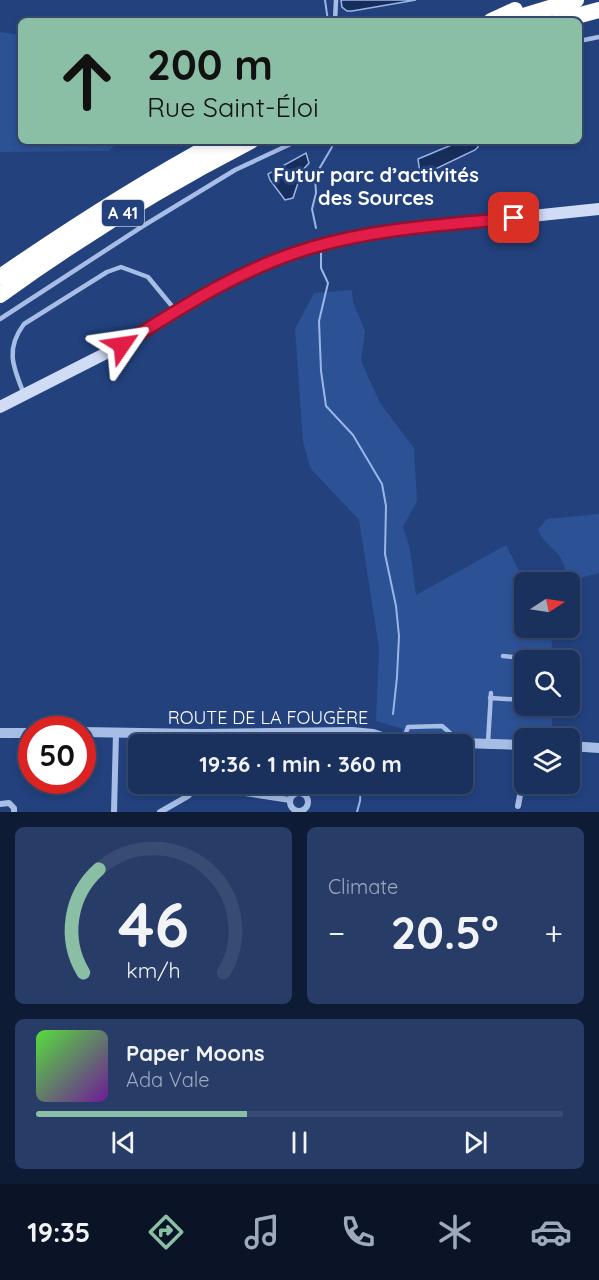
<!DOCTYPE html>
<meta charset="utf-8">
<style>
:root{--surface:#1a315e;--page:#273d67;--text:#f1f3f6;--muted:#9fa9bc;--line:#384c73;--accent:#8abfa5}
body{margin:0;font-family:Quicksand,sans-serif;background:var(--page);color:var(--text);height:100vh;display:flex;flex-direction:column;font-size:22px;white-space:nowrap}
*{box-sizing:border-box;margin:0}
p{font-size:20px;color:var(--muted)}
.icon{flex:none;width:33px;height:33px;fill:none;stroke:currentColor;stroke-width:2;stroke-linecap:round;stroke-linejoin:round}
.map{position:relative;height:812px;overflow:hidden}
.panel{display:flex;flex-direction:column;gap:15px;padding:15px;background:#0e1b34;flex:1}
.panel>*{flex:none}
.guide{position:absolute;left:18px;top:18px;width:564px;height:126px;border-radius:9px;box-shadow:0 3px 9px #0003,0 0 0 2px var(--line);background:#8abfa5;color:#111;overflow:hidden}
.needle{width:39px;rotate:78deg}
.controls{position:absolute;left:514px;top:572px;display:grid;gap:12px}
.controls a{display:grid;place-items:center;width:66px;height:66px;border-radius:9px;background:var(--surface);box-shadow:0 3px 9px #0003,0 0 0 2px var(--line);font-size:30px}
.speed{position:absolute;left:18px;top:716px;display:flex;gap:12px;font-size:30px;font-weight:700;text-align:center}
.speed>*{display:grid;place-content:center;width:78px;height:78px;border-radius:50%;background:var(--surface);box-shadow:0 3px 9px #0003,0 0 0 2px var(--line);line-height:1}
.speed .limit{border:9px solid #d22;background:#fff;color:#111}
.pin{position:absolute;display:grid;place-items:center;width:51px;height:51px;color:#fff;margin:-26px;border-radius:12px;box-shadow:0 3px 9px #0006}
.me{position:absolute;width:66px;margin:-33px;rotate:58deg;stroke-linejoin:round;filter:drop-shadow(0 0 4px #0008)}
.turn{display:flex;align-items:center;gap:21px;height:126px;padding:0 30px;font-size:27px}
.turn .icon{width:78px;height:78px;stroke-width:2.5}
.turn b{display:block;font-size:42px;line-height:51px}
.big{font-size:45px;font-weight:700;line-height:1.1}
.panel .widget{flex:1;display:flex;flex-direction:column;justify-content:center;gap:9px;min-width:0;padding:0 21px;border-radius:9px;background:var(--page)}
.panel .dial{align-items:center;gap:0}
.dial svg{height:156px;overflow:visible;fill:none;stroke:var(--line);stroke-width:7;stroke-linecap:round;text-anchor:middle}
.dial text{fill:var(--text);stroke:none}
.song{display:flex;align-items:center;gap:18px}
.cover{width:72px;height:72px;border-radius:9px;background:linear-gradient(135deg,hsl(110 70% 55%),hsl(280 70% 35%))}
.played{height:6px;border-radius:3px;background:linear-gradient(90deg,var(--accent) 40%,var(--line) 40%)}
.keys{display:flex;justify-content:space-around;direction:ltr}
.heat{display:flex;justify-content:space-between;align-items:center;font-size:33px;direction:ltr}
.panel .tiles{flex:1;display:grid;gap:15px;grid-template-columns:1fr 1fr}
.widget:last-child{grid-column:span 2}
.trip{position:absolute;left:128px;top:734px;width:345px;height:60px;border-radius:9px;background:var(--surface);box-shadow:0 3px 9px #0003,0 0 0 2px var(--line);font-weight:700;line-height:60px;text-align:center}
.menu{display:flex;height:96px;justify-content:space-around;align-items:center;background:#0a1426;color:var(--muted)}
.menu .icon{width:42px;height:42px}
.menu .on{color:var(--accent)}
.menu b{font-size:27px;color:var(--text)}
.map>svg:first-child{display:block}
.green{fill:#2c5195}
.water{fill:#172e5d;stroke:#9ab6e7;stroke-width:1.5}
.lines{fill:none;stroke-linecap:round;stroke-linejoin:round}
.stream{stroke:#9ab6e7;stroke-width:2}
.service{stroke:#a6bde6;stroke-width:4.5}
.minor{stroke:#a6bde6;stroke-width:6}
.tertiary{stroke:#a6bde6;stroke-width:10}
.secondary{stroke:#d0dcf5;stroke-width:12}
.motorway{stroke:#fff;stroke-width:16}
.route-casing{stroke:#92132f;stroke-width:15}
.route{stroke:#e11d48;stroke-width:10}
.labels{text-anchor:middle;stroke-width:6;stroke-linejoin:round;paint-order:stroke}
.shield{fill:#22417d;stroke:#bdc6d8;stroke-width:1.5}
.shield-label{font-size:16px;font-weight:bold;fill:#fff}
.street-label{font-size:18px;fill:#fff;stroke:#22417d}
.neighbourhood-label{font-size:20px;font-weight:bold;fill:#fff;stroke:#22417d}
</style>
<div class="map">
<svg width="599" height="812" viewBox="0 0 599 812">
<rect width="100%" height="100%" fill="#22417d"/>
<g class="green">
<path d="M0,32L21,35V141H119L109,151L0,152Z"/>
<path d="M352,290L353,302L365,331L361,361L380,403L414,448L417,501L403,527L410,549L416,595L506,545L525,583V627H548L551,633L553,660H525V705H553L551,738H525V740L401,736L403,729L376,721L379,648L359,520L311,469L303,442L295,329L314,293Z"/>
<path d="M599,514V573L569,581C566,573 563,559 557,553C549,544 542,541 538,529L547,519Z"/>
</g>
<g class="water">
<path d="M341,0H416L352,11H347L342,7Z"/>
<path d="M461,141H476L478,147L475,150L423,175L420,174L418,159Z"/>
<path d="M306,153L309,163L302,171L293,198L285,200L270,180L268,174Z"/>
</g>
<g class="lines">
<g class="stream">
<path d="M325,0L328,21"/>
<path d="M316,228L312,209L316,193L315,176L332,147"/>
<path d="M321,251V268L328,283L319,321L321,371L326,406L353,435L382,484L386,506L385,554L396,606L399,636L397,677L393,714"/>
<path d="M357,812L360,801L361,783"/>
</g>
<g class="service">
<path d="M335,21L336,0"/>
<path d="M579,41L599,37"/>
<path d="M0,319L143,226L235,170L297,141"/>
<path d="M24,394C13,367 5,349 24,324L107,272L121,267L148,277L176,311"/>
<path d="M503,656L539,660"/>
<path d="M490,698L525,700"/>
<path d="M403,741L408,727L442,726L450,733L453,741"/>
<path d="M488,742L491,693"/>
</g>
<g class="minor">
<path d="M200,744V734"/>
<path d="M201,783L206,787L290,800"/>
<circle cx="299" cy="802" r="9"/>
<path d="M0,804L9,803L14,808V812"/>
<path d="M518,806L525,768"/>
<path d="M114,812L116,733"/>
<path d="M160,812L188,796L200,783"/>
</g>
<g class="tertiary">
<path d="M82,732L200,734L352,732L373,734L394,741L525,745"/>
<path d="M0,733H32"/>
<path d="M570,746L599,748"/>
</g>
<path class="secondary" d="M0,407L122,345L218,287L255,268L306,249L352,237L389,231L599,209"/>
<g class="motorway">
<path d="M491,21L515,10"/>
<path d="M507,21L576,0"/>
<path d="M558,21L599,10"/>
<path d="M0,277C71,228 143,182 219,141"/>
<path d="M0,295C80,237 164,186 251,141"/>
</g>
</g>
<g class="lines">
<g class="route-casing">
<path id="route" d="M122,345C182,307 242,268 310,248C376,228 446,225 514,218"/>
</g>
<use href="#route" class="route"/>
</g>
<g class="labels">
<rect class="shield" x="102" y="200" width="42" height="26" rx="4.5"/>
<g class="shield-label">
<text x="123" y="219">A 41</text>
</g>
<g class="street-label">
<text x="268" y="724">ROUTE DE LA FOUGÈRE</text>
</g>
<g class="neighbourhood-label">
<text x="376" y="182">Futur parc d’activités<tspan x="376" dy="23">des Sources</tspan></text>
</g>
</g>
</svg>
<div class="controls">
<a><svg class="needle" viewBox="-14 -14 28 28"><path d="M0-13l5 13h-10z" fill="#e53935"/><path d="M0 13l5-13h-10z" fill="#9fa9bc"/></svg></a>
<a><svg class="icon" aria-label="search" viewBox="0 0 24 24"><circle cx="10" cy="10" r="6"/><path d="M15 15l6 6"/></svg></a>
<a><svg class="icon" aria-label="layers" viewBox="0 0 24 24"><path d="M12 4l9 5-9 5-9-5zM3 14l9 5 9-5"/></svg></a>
</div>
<div class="speed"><div class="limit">50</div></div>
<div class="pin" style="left:514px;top:218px;background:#d93025"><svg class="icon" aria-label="arrive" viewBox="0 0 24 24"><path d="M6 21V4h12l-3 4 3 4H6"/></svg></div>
<svg class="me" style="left:122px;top:345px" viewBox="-20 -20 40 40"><path d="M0-17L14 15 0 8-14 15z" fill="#e11d48" stroke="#fff" stroke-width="4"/></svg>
<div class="trip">19:36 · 1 min · 360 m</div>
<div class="guide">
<div class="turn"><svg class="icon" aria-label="ahead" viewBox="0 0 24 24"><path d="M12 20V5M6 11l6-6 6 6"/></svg><div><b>200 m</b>Rue Saint-Éloi</div></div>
</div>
</div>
<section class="panel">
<div class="tiles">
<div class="widget dial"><svg viewBox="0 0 100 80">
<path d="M14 69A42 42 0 1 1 86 69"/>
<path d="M14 69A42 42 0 0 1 22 16" stroke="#8abfa5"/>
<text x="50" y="56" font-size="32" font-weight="700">46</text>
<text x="50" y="72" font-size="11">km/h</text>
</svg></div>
<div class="widget"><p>Climate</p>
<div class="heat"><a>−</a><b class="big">20.5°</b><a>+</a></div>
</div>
<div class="widget">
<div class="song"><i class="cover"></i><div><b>Paper Moons</b><p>Ada Vale</p></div></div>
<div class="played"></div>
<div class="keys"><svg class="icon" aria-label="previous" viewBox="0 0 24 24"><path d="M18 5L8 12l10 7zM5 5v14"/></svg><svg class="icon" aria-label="pause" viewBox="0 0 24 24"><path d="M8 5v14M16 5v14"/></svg><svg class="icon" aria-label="next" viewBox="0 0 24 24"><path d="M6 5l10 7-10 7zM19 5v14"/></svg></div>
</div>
</div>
</section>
<nav class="menu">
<b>19:35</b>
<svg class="icon on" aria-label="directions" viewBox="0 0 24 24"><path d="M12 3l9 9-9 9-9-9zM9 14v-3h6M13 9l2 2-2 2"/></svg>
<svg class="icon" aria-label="music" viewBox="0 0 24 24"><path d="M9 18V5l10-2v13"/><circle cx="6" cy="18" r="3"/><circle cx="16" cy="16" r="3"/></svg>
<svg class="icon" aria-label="phone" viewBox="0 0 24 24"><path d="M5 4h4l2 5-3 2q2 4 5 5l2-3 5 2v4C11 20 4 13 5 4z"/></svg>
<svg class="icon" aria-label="climate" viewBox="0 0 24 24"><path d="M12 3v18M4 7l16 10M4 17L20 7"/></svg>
<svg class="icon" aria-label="car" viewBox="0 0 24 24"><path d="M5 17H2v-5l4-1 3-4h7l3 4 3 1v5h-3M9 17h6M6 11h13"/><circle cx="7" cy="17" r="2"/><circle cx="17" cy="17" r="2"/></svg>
</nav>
